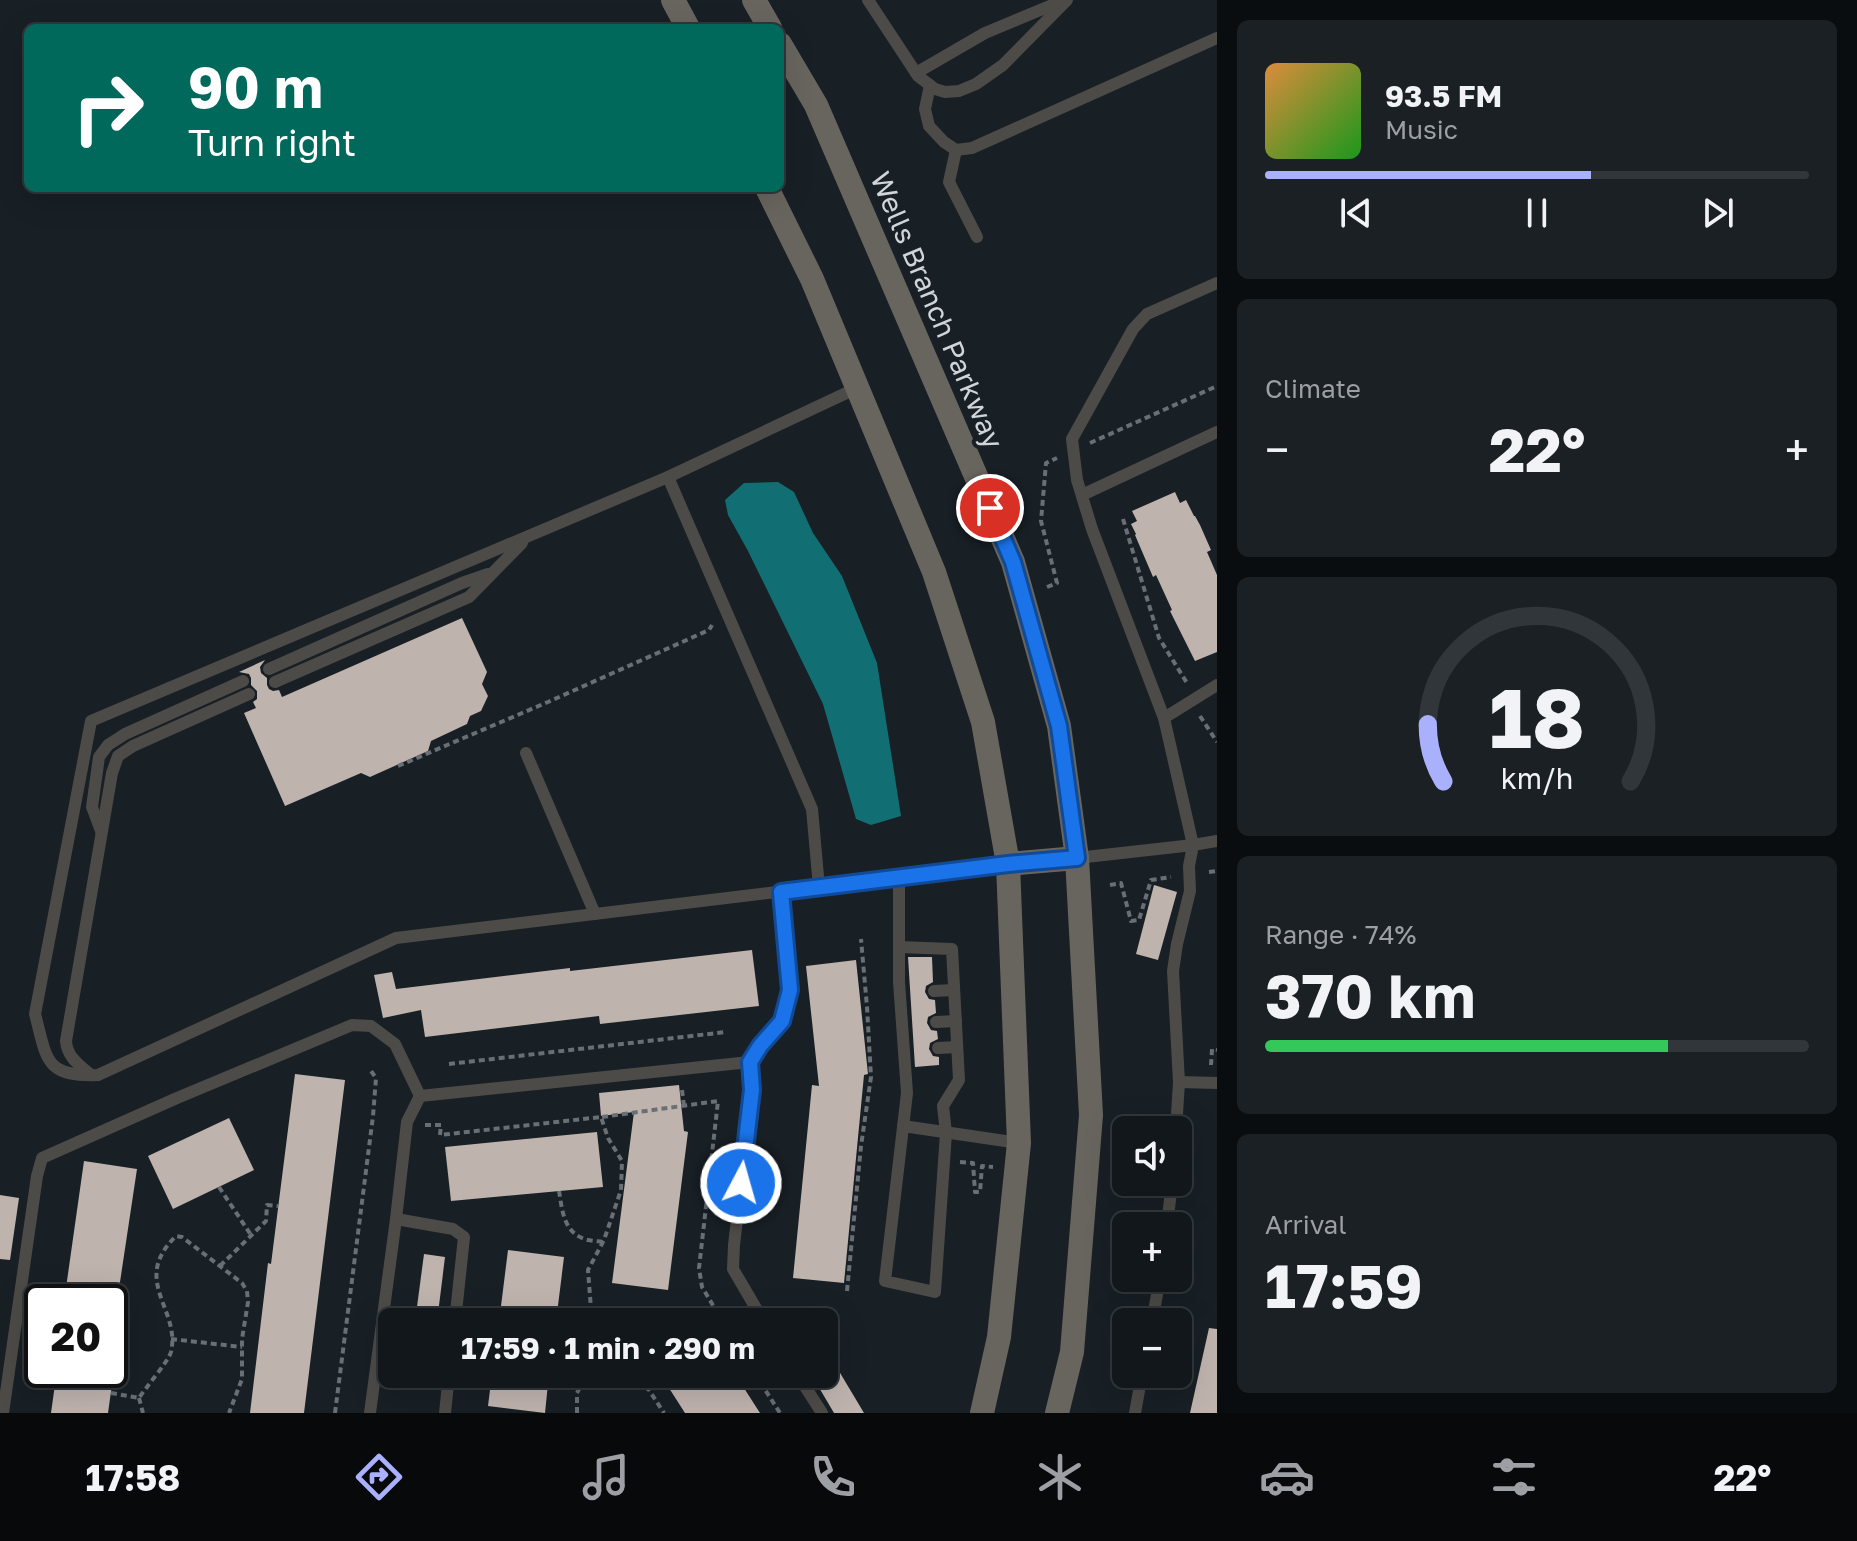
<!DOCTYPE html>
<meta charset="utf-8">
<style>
:root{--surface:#12171c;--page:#1b2025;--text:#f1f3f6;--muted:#9c9fa3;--line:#31363b;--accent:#a9b0fc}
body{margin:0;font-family:"Golos Text",sans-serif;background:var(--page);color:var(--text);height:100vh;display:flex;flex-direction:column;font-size:30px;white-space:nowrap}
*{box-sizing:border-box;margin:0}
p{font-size:26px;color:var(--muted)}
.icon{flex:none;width:44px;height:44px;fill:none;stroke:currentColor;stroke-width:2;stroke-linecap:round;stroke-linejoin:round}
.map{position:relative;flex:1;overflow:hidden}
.details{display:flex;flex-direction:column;gap:20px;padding:20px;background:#0a0d0f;width:640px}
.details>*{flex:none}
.banner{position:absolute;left:24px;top:24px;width:760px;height:168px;border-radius:12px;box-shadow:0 8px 32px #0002,0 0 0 2px var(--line);background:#00695c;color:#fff;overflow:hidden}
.fabs{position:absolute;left:1112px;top:1116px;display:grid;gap:16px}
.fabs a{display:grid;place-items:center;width:80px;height:80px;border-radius:12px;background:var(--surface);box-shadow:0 8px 32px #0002,0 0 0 2px var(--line);font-size:40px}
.speed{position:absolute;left:24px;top:1284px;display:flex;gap:16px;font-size:40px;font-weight:700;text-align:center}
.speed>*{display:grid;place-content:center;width:104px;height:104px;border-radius:50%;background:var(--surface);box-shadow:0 8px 32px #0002,0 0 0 2px var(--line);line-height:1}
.speed .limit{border:4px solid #111;border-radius:12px;background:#fff;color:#111}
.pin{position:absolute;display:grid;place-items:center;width:68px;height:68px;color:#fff;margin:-34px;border:4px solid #fff;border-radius:50%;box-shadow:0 2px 8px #0007}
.me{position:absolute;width:88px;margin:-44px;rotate:6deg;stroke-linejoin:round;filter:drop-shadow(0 0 6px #0008)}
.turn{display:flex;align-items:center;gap:28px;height:168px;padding:0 32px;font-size:36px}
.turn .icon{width:104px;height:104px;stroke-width:2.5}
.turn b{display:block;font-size:56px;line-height:68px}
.big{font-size:60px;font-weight:700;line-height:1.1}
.details .tile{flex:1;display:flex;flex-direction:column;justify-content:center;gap:12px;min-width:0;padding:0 28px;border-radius:12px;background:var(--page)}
.details .dial{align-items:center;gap:0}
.dial svg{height:208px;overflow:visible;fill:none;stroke:var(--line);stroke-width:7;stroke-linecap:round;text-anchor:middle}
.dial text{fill:var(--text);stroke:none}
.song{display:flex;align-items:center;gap:24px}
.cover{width:96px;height:96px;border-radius:12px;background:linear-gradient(135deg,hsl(30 70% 55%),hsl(120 70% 35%))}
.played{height:8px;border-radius:4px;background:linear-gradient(90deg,var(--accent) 60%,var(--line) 60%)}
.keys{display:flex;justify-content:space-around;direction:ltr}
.heat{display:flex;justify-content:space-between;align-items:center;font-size:44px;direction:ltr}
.charge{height:12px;border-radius:6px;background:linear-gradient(90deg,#34c759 74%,var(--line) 0)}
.trip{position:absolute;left:378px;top:1308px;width:460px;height:80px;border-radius:12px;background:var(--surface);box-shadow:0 8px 32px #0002,0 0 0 2px var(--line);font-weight:700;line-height:80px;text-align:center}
.tabs{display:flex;height:128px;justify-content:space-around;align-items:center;background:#07090b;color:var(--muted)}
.tabs .icon{width:56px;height:56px}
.tabs .on{color:var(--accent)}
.tabs b{font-size:36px;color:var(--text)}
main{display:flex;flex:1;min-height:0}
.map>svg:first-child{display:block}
.water{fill:#116f73}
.building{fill:#bfb3ae}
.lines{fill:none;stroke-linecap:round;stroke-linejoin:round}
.path{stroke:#696f74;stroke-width:4;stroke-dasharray:6 4;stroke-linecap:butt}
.lane{stroke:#4d4b47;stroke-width:12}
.secondary{stroke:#68655e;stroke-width:24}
.route-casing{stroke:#114b97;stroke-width:20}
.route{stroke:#1a73e8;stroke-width:14}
.labels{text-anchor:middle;stroke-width:8;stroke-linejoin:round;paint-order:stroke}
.street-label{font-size:28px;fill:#d1d5d9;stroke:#181f25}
</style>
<main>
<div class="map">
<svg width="1217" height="1413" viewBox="0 0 1217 1413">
<rect width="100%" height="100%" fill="#181f25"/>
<path class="water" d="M778,482L794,492L813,533L842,576L877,663L901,816L871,825L856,819L823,704L748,551L728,515L725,500L744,483Z"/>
<g class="building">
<path d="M1175,492L1180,503L1186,500L1194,516H1195L1200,525L1211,550L1207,552L1217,575V652L1195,661L1170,611L1172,610L1156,575L1153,577L1135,535L1136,534L1131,524L1137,521L1132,511Z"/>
<path d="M462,618L487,672L482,684L488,696L481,711L470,716L467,724L431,741L428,751L370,777L361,773L285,806L244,713L256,708L253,702L257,699V691L251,685V678L249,674L239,672L265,660L260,667L261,673L267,678V685L269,689L273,691L279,690L282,697Z"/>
<path d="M1154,885L1177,892L1158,960L1136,954Z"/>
<path d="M752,950L759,1006L600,1024L599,1016L425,1037L421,1010L383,1018L374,975L392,972L396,989L570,968V971Z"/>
<path d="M908,957H932L933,982L926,986L925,992L929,999L935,1000L936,1013L928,1017L927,1023L931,1030L937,1031L938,1039L930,1043L929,1049L933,1056L939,1057V1065L915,1067Z"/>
<path d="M856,960L868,1074L864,1075L844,1283L793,1278L812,1085L819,1086L806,966Z"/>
<path d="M295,1074L345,1080L304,1413H250L268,1263L271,1264Z"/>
<path d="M679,1085L684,1131L688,1132L668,1290L612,1283L634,1112L601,1116L599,1093Z"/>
<path d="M229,1118L254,1170L173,1209L148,1156Z"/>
<path d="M597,1132L603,1187L451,1201L445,1147Z"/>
<path d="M84,1161L137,1169L117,1302H64Z"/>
<path d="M0,1195L19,1198L10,1260L0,1259Z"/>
<path d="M508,1250L564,1257L556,1322H499Z"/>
<path d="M424,1254L445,1257L437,1322H415Z"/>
<path d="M1209,1328L1217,1329V1413H1190Z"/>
<path d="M824,1346L864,1413H834L811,1374H824Z"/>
<path d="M57,1370H114L108,1413H51Z"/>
<path d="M492,1374H549L545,1413L488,1406Z"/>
<path d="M660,1374H735L760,1413H685Z"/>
</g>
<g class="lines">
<g class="path">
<path d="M1090,443L1217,386"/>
<path d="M1123,519L1159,638L1187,683"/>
<path d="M1047,587L1057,583L1041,521L1046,463L1057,458"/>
<path d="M1200,716L1217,742"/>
<path d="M398,766L548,702L709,630L712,625"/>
<path d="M1209,872L1217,871"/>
<path d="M1110,885L1121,883L1131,921L1139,920L1151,880L1171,877"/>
<path d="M449,1064L726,1032"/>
<path d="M1211,1065L1212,1049L1217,1050"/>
<path d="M682,1090L684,1106"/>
<path d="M602,1117L718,1101L699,1268L702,1287L723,1322"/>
<path d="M425,1125H441L440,1135L601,1117L608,1138L622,1161L621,1190L604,1240L588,1270L592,1322"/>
<path d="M960,1162L973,1163L975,1192H980L982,1166L993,1167"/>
<path d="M219,1187L251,1235"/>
<path d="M559,1191C562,1208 563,1230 582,1238C588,1241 596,1241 603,1242"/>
<path d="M220,1266L266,1221L267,1205L278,1206"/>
<path d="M847,1291L861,1146L871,1077L867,1007L861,939"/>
<path d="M558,1308L591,1312"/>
<path d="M171,1339L242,1347"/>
<path d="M576,1374L586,1376"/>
<path d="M630,1374L649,1390L664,1413"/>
<path d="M755,1374L780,1413"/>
<path d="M111,1393L139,1398C146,1387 168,1362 171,1352C181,1309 130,1281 176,1236L182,1237L242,1283L247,1291L248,1302L242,1339V1379L229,1413"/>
<path d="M139,1398L143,1413"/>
<path d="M335,1413L373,1116L376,1078L369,1068"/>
<path d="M577,1413V1393L587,1374"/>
</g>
<g class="lane">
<path d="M868,0L918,76L935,89L945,92L959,91L976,84L1003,65L1067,0"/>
<path d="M916,73L985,33L1062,1"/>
<path d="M930,85L925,109L929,126L944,142L956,150L972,148L1217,38"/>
<path d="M956,150L949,182L977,237"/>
<path d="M857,388L668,477L91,721L35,1014C47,1059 44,1077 98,1075L396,938L1008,864"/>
<path d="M668,477L812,809L819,887"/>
<path d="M1082,495L1217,432"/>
<path d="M269,669L462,583L488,574"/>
<path d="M275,682L469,597L522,543"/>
<path d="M1164,718L1217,685"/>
<path d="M526,753L595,914"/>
<path d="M101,831L92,807L99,757L108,745L125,734L243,681"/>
<path d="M1077,858L1193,845L1164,718L1092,529L1077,480L1072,439L1133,329L1147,314L1217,283"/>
<path d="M899,947L952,949L959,1080L943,1106L946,1133L935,1292L885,1281L907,1093L899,982V877"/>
<path d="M934,991L954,990"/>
<path d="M936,1022L956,1021"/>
<path d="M938,1048L957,1047"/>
<path d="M750,1062L752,1090L734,1245L733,1269L764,1322"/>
<path d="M91,1075C79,1065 67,1057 66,1041L112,773L118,756L133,746L249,694"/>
<path d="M1179,1082L1217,1083"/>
<path d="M420,1096L407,1122L396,1219L453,1229L464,1237L455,1322"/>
<path d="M903,1126L1019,1143"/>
<path d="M1176,1130L1179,1082L1173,971L1177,944L1190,891L1189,866L1193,845L1217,841"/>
<path d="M1167,1226L1172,1182"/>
<path d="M1152,1322L1160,1278"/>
<path d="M797,1374L822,1413"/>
<path d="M3,1413L37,1176L42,1158L177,1098L352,1025L371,1026L395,1044L420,1096L750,1062L760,1046L782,1021L790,990L781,892"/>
<path d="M370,1413L396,1219"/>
<path d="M445,1413L449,1374"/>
<path d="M1135,1413L1142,1374"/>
</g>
<g class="secondary">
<path d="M673,0L688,28"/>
<path d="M754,0L770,28"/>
<path d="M780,44L816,105L1013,562L1059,726L1077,858L1091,1115L1072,1352L1057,1413"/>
<path d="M767,188L812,279L934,572L983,722L1008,864L1019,1143L999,1337L982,1413"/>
<path d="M1008,864L1077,858"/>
</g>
</g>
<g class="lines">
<g class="route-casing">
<path id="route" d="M741,1183L752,1090L750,1062L760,1046L782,1021L790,990L781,892L1008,864L1077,858L1059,726L1013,562L990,508"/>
</g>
<use href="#route" class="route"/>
</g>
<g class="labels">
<g class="street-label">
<text transform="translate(937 310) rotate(67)" y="10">Wells Branch Parkway</text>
</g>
</g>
</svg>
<div class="fabs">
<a><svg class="icon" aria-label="sound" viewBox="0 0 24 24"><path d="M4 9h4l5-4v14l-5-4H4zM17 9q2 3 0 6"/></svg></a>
<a>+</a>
<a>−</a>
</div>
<div class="speed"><div class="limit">20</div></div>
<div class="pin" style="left:990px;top:508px;background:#d93025"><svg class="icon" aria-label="arrive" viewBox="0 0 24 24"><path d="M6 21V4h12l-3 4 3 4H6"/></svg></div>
<svg class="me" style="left:741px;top:1183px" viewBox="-20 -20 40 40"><circle r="17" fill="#1a73e8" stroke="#fff" stroke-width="3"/><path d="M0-11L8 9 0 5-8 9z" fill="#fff"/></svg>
<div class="trip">17:59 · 1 min · 290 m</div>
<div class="banner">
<div class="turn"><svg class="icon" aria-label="right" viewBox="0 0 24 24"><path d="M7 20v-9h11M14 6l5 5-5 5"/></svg><div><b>90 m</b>Turn right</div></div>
</div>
</div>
<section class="details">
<div class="tile">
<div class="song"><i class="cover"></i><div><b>93.5 FM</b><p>Music</p></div></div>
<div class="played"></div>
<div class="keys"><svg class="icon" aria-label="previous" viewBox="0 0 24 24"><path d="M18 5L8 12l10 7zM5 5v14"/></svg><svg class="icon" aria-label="pause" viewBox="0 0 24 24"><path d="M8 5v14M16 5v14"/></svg><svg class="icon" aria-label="next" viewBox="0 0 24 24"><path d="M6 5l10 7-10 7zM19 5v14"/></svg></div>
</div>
<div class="tile"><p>Climate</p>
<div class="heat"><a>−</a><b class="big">22°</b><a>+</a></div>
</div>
<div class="tile dial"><svg viewBox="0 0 100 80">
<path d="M14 69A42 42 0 1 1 86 69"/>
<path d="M14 69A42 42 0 0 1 8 47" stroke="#a9b0fc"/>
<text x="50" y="56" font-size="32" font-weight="700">18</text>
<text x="50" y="72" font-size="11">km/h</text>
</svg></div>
<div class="tile"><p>Range · 74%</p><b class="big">370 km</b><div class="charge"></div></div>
<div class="tile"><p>Arrival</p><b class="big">17:59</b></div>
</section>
</main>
<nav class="tabs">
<b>17:58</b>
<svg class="icon on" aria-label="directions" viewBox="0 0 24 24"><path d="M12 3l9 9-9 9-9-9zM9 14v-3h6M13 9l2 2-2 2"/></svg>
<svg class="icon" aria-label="music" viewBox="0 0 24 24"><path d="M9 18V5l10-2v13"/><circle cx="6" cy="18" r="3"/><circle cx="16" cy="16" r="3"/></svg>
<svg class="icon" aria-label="phone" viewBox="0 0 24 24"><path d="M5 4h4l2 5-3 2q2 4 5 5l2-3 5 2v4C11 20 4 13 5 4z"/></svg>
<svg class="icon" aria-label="climate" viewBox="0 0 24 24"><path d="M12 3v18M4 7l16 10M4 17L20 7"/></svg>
<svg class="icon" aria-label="car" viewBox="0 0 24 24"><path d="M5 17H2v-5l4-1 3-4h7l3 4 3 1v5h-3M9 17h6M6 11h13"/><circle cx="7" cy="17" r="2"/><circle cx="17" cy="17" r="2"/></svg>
<svg class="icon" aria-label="filters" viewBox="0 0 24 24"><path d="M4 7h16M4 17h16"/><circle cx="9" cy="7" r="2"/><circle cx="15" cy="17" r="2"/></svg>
<b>22°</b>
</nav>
